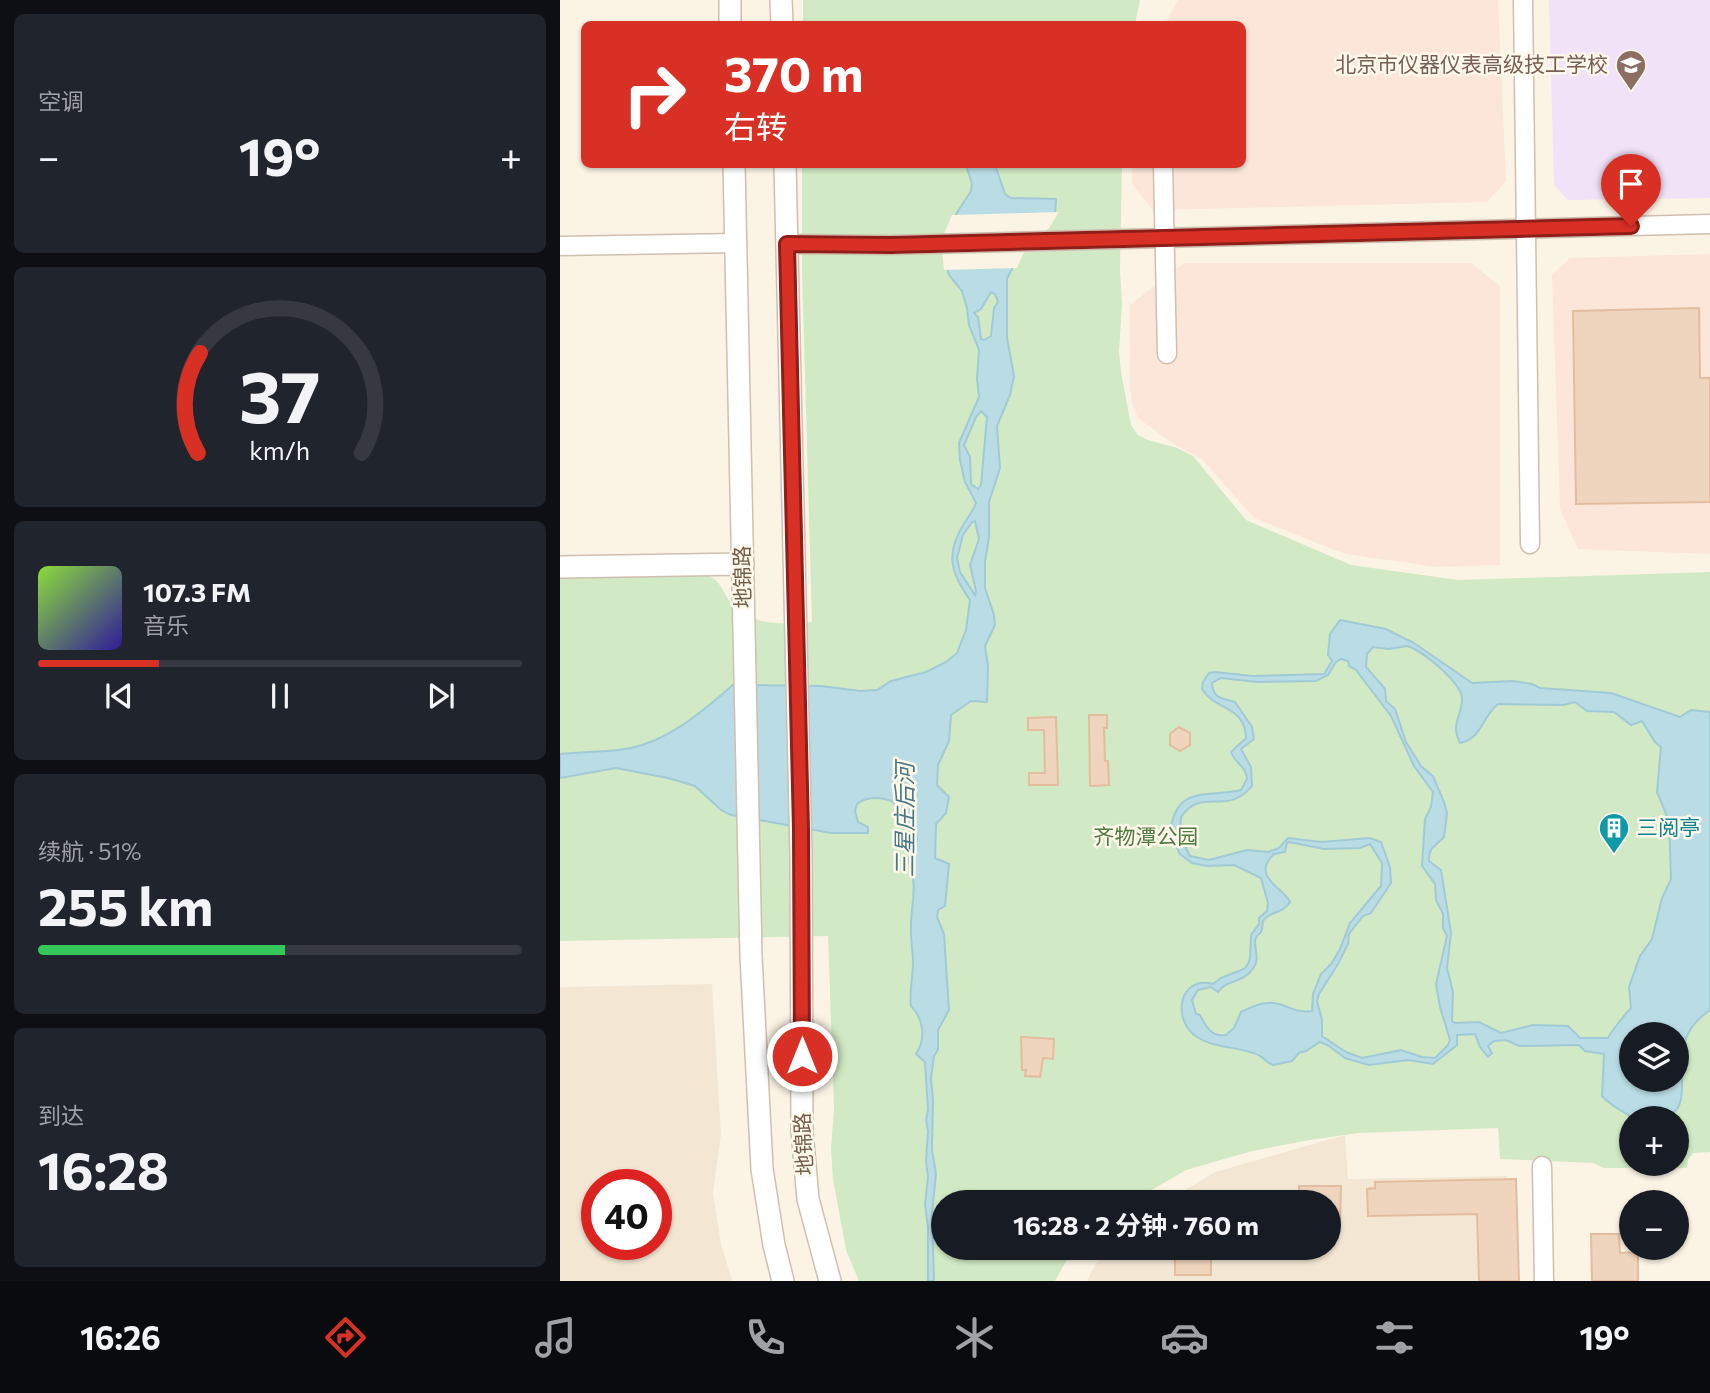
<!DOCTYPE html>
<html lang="zh">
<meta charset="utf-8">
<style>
:root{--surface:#171b24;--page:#20242c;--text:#f1f3f6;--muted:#9ea1a6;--line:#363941;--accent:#d93025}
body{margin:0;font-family:Commissioner,"Noto Sans SC",sans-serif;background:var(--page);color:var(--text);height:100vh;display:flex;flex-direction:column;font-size:26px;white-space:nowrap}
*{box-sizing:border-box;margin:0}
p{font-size:23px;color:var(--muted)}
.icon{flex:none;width:38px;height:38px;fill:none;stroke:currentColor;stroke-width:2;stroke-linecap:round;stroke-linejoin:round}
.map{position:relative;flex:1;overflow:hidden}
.drawer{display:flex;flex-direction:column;gap:14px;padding:14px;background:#0d0f14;width:560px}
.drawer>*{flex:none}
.top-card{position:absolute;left:21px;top:21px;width:665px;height:147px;border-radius:10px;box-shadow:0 2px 5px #0004;background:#d93025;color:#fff;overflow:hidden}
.buttons{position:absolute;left:1059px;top:1022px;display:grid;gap:14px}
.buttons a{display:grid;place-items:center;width:70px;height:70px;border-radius:50%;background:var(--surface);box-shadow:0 2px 5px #0004;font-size:35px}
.speed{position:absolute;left:21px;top:1169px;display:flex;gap:14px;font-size:35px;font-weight:700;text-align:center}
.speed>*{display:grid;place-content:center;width:91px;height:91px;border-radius:50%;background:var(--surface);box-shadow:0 2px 5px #0004;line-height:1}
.speed .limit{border:10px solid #d22;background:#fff;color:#111}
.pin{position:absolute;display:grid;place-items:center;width:60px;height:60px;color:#fff;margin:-72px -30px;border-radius:50% 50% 50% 0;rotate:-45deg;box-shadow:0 0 7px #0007}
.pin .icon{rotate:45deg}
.me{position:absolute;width:77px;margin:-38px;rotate:0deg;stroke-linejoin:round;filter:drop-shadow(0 0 5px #0008)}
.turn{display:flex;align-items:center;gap:24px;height:147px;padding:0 28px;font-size:32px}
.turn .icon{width:91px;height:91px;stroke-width:2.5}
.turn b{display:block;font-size:49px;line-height:60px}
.big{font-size:52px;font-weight:700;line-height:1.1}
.drawer .widget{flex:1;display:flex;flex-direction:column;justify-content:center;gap:10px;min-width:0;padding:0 24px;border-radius:10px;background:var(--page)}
.drawer .dial{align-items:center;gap:0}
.dial svg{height:182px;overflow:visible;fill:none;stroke:var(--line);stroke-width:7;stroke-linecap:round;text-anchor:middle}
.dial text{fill:var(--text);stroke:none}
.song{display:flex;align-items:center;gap:21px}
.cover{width:84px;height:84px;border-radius:10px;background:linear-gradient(135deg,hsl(90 70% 55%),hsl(250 70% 35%))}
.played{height:7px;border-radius:4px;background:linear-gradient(90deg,var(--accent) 25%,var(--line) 25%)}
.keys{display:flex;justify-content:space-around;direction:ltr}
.heat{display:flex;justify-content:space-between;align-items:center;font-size:38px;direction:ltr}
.charge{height:10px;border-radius:5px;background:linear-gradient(90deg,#34c759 51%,var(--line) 0)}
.trip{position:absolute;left:371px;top:1190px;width:410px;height:70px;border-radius:35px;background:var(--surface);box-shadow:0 2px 5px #0004;font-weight:700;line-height:70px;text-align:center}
.tab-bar{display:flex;height:112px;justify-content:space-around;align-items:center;background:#090b0e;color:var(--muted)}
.tab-bar .icon{width:49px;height:49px}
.tab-bar .active{color:var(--accent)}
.tab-bar b{font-size:32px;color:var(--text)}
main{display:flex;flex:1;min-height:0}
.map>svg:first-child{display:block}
.residential{fill:#f3e7d4;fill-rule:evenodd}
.commercial{fill:#fbe6d9}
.education{fill:#f1e2f8}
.green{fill:#d1e9c4;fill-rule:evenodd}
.water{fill:#badce4;stroke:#a1cad6;stroke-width:2;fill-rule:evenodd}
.pier{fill:#fbf4e5}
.building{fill:#f0d5be;stroke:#e2bd9f;stroke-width:2}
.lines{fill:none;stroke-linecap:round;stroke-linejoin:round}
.minor-casing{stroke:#cfbfaf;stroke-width:21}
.tertiary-casing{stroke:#cfbfaf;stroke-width:24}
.minor{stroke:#fff;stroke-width:18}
.tertiary{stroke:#fff;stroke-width:21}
.route-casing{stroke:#8d1f18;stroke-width:18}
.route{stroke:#d93025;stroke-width:12}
.labels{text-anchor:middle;stroke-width:5;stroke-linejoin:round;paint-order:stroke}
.education-label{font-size:21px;fill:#785e54;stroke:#fef8eb;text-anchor:end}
.street-label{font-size:21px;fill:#745c4b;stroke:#fef8eb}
.culture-label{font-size:21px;fill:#0d838f;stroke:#fef8eb;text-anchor:start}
.park-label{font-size:21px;fill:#507943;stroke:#fef8eb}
.water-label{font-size:23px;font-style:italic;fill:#467886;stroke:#fef8eb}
</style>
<main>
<section class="drawer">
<div class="widget"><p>空调</p>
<div class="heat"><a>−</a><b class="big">19°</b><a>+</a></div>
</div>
<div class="widget dial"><svg viewBox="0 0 100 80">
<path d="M14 69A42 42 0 1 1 86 69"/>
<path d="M14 69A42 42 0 0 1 15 25" stroke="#d93025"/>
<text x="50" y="56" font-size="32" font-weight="700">37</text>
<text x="50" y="72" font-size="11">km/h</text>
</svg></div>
<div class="widget">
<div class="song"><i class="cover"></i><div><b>107.3 FM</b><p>音乐</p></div></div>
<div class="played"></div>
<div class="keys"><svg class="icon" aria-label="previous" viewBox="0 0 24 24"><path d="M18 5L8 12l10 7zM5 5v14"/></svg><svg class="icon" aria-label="pause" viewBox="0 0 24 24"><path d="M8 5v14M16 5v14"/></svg><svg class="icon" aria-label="next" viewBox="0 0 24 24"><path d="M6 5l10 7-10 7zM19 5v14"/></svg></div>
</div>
<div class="widget"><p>续航 · 51%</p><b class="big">255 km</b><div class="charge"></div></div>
<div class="widget"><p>到达</p><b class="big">16:28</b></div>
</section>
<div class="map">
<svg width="1150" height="1281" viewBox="0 0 1150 1281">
<rect width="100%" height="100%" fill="#fbf4e5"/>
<g class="residential">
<path d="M152,984L161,1134L153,1193L161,1244L172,1281H0V987ZM37,1185H96V1244H37Z"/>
<path d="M785,1135L788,1179L947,1176L951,1281H527L536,1263L553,1248H768V1202H606L655,1172Z"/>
</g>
<g class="commercial">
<path d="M618,0H938L946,181L927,202L593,210L572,184V165L682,164V24H605Z"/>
<path d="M1150,254V554L1018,549L1000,509L992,275L1010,258Z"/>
<path d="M624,263H911L940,286V565L877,567L785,554L694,518L643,460L611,442L578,418L572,404L570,386V305Z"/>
</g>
<path class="education" d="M989,0H1150V198L1008,200L994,185Z"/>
<g class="green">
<path d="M243,0H580L575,24H243Z"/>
<path d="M242,165H562L560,269L562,304L559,352L561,372L571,425L578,435L588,440L617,448L633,456L686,520L791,565L898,580L1150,572V1152L1133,1153L1128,1160L1127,1168H1044L1033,1163L940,1159L938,1128L798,1133L750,1140L692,1151L626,1170L571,1202H383V1248H516L510,1254L495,1281H299L286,1250L273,1179L271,1149L274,1107L268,936L0,941V575C29,575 131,566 151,577C162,583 164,595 171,603C194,627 222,624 252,622L242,270ZM1071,1034H1116V1080H1071ZM1071,1118H1116V1164H1071Z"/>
</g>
<g class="water">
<path d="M406,165H435L445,194L451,198L496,199L495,215L460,252L447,279V338L454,376L450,395L437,426L440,468L429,502V538L425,561V588L434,615L435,625L425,646L428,666L427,702L411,701L391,715L389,741L378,765L377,785L389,797L386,813L376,824L375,858L389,864L385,906L378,910L377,917L384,934L389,1010L378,1030V1050L374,1056L371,1078L373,1100L372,1150L376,1174L372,1213L374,1281H368V1228L365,1204L368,1177L366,1161L368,1131L366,1120L368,1110L365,1062L356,1054C366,1039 364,1019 351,1006C349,991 353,977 353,963C353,950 350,937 351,924C352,899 358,885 348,860C350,854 355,852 356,845C361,824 341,815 332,801C320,797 307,796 297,804L295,811L298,822L308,827V833H271L171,815L161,810L135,786L108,778L56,768L0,778V754C23,751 48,753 71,748C112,739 142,711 173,685L261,686L300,691L317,690L331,681L366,672L386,662L397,653L406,630L410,600C390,572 385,553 405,522C409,516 413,511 416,503L405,482L400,460L399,443L419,397L417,379L419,350L409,325L407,308L402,291L389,275L385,261L389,225L411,191L412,184ZM431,292L435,294L438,302L434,308L431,336L424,340L421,339L418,317L414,313L421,309ZM421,411L427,417L421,485L418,489L411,484L410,457L404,445L416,417ZM415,521L419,539L410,565L416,591L415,595L400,572L397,558L403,535L412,522Z"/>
<path d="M780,620L826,629L854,643L912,683L953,681L972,684L980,688L1051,693L1120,717L1131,710L1150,712V1010C1123,1028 1119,1052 1122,1082C1122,1091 1122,1102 1117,1109C1114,1113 1108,1116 1104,1118L1098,1116L1096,1118C1090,1118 1084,1119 1077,1118C1069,1117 1048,1103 1042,1096L1044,1054L1025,1051L1019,1045L959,1046L946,1040L934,1041L928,1046L932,1053L928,1057L920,1047L915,1034L897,1035V1045L873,1064L848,1060L809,1065L785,1058L769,1046L760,1042L746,1051L739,1053L732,1061L713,1065C706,1063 706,1059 700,1056C682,1046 655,1049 637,1037C611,1020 619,975 653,984L661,978L684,969L688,964L690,958L691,935L699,924V918L707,911L708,903L701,878L674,865L647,866L632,863L620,854L610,834C615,784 647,798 681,790L687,779C686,765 675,764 671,752L686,738C685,705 655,711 642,689L643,682L649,673L655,672L692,676L764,674L772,661L768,655L770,634ZM847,646C862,650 902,683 902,699C902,717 890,723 900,743C923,738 922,716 938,704L1003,705L1015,702L1027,711L1054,712L1071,725L1082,721L1095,742L1101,747L1097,792L1109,821L1111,879L1102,898L1092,939L1080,956L1069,987L1071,1008C1066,1013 1050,1033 1048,1038H1020L1008,1026L973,1025L941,1033L919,1022L895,1023L892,1021L893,992L887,968L891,933L881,870L869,861C868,847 876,846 884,837L887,813L884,802L873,776L861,766L846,742L835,709L826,701L825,689L806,667L807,654L813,647L829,649ZM781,659L788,661L789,666L796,670L831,716L854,766L873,792L871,807L865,819L862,866L875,884L876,900L883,914V928L887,936L876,984L880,1007L890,1040L888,1045L875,1058L862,1057L841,1050L802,1058L786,1052L762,1036V1020L757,1001L759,994L778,964L788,944L789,934L803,916L811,913L831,883L830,867L821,842L810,838L761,842L728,838L719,848L708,852L687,850L649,860L630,856L620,836L621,817C640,790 660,809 679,797C684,795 689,789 692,786L691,767L681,749L694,739L692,727L675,702C662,698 653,699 652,683L661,678L697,682L756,681L768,675L776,662ZM729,842L764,849L800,848L810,844L822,863L821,886L790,923L780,949L772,963L761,974L753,994L752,1011C733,1014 723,1001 708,1003C700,1003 689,1008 681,1012L674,1028L666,1035C651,1037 646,1027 640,1015L636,1014L632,1000L638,990L651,987L658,992C666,980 681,983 690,972C701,961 695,954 695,941C696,935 698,936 701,932C703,928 702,924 703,921C709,911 723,914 730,902C724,888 690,877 714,854L725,852L727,843ZM1071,1034H1116V1080H1071Z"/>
</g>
<path class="pier" d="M499,212L489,228L463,254L457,268L384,270L381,241L392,215Z"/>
<g class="building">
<path d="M1139,308L1140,378H1150V502L1016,504L1013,311Z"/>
<path d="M529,715H547V728H544L545,761H548L549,785L530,786Z"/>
<path d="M496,717L498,785H469V773H485L484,730H468V718Z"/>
<path d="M619,727L630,733V745L620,751L610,745V734Z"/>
<path d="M461,1037L494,1039L493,1059L483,1058L480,1077L465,1076L466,1070H462Z"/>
<path d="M956,1179L959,1281H919L917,1214L808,1216L807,1189L815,1188V1182Z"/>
<path d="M739,1186H781L780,1225L768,1224V1202H739Z"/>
<path d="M1031,1234H1059L1060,1253L1078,1252V1281H1032Z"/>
<rect x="615" y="1248" width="36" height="27"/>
</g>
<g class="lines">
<g class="minor-casing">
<g id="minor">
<path d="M963,0L970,544"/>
<path d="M603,164L607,354"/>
<path d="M227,244L331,245L1150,224"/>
<path d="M0,246L176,243"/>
<path d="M982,1166L984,1281"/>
</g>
</g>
<g class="tertiary-casing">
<g id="tertiary">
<path d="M170,0V24"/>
<path d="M221,0L222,24"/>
<path d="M174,164L191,956L202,1169L214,1245L223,1281"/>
<path d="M225,164L241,854L242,1131L248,1199L270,1281"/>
<path d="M0,567L183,564"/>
</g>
</g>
<use href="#minor" class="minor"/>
<use href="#tertiary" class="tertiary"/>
</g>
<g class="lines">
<g class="route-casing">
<path id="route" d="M242,1056L241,829L227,244L331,245L1071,226"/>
</g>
<use href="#route" class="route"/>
</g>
<defs>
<g id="university-pin" transform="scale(1.575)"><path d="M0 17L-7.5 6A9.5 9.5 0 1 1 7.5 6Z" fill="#8d6e63" stroke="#fef8eb"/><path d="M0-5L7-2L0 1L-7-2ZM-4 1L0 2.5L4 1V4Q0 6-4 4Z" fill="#fff"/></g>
<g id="building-pin" transform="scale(1.575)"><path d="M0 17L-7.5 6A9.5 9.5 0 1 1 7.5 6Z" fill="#0f9aa8" stroke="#fef8eb"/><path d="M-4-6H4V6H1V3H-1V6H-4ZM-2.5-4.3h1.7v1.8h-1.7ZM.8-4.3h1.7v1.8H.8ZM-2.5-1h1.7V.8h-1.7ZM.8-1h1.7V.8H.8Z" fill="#fff"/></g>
</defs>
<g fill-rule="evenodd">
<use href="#university-pin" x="1071" y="65"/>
<use href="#building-pin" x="1054" y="828"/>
</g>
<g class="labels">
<g class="education-label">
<text x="1048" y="72">北京市仪器仪表高级技工学校</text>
</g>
<g class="street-label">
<text transform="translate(183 577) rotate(-91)" y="7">地锦路</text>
<text transform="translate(244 1144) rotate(-93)" y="7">地锦路</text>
</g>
<g class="culture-label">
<text x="1077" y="835">三阅亭</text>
</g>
<g class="park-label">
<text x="586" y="844">齐物潭公园</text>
</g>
<g class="water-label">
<text transform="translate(345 820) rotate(-90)" y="8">三星庄后河</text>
</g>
</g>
</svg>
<div class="buttons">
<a><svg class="icon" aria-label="layers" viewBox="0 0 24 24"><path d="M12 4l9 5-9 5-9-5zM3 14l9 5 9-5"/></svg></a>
<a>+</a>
<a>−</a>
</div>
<div class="speed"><div class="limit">40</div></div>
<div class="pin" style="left:1071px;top:226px;background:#d93025"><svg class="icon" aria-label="arrive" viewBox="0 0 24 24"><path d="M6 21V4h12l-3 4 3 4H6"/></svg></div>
<svg class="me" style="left:242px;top:1056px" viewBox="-20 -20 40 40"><circle r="17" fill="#d93025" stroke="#fff" stroke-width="3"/><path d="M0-11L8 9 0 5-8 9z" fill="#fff"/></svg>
<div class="trip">16:28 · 2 分钟 · 760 m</div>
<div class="top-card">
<div class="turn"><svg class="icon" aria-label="right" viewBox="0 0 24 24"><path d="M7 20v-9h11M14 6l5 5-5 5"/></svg><div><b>370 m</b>右转</div></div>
</div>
</div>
</main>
<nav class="tab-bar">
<b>16:26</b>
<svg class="icon active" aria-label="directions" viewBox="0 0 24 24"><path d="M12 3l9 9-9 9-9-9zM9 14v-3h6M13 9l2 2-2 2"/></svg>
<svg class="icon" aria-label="music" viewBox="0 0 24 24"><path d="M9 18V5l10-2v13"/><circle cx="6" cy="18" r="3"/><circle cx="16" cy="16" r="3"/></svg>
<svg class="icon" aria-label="phone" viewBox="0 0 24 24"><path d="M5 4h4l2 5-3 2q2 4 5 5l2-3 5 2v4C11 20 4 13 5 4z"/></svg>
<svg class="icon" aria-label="climate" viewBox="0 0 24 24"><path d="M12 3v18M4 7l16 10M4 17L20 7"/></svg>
<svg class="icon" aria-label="car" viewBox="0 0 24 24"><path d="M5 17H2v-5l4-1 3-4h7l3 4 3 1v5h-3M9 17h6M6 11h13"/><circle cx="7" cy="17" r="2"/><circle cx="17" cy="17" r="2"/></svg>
<svg class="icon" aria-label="filters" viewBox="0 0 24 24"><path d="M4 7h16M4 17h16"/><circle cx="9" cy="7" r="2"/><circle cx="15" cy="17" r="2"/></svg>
<b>19°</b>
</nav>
